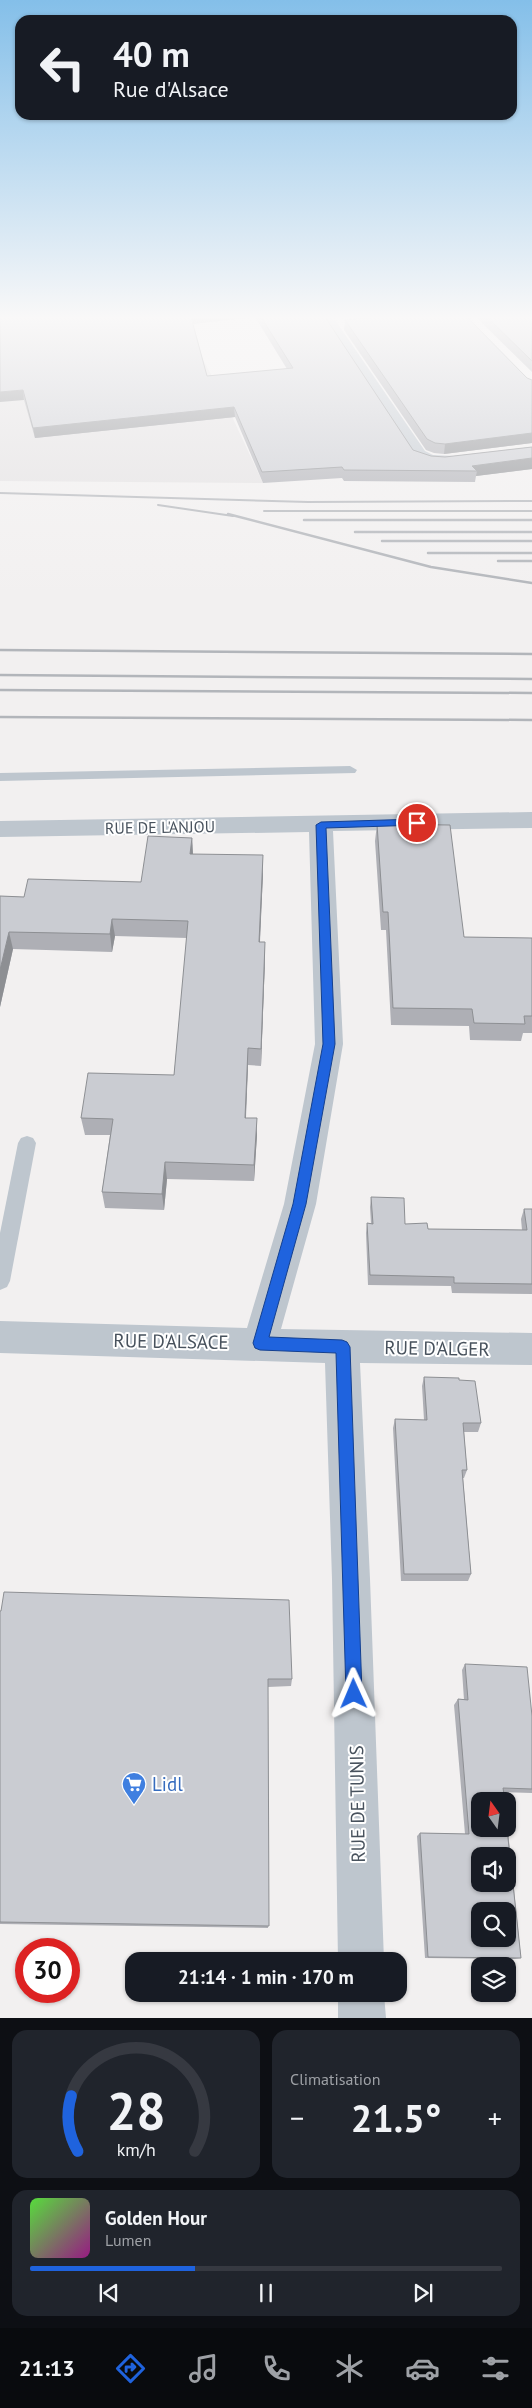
<!DOCTYPE html>
<html lang="fr">
<meta charset="utf-8">
<style>
:root{--surface:#171b24;--page:#20242c;--text:#f1f3f6;--muted:#9ea1a6;--line:#363941;--accent:#1f63de}
body{margin:0;font-family:"PT Sans",sans-serif;background:var(--page);color:var(--text);height:100vh;display:flex;flex-direction:column;font-size:19px;white-space:nowrap}
*{box-sizing:border-box;margin:0}
p{font-size:16px;color:var(--muted)}
.icon{flex:none;width:28px;height:28px;fill:none;stroke:currentColor;stroke-width:2;stroke-linecap:round;stroke-linejoin:round}
.map{position:relative;height:2018px;overflow:hidden}
.drawer{display:flex;flex-direction:column;gap:12px;padding:12px;background:#0d0f14;flex:1}
.drawer>*{flex:none}
.guide{position:absolute;left:15px;top:15px;width:502px;height:105px;border-radius:15px;box-shadow:0 1px 4px #0004;background:#171b24;color:var(--text);overflow:hidden}
.needle{width:32px;rotate:346deg}
.controls{position:absolute;left:471px;top:1792px;display:grid;gap:10px}
.controls a{display:grid;place-items:center;width:45px;height:45px;border-radius:10px;background:var(--surface);box-shadow:0 1px 4px #0004;font-size:25px}
.speed{position:absolute;left:15px;top:1938px;display:flex;gap:10px;font-size:25px;font-weight:700;text-align:center}
.speed>*{display:grid;place-content:center;width:65px;height:65px;border-radius:50%;background:var(--surface);box-shadow:0 1px 4px #0004;line-height:1}
.speed .limit{border:8px solid #d22;background:#fff;color:#111}
.pin{position:absolute;display:grid;place-items:center;width:42px;height:42px;color:#fff;margin:-21px;border:2px solid #fff;border-radius:50%;box-shadow:0 1px 5px #0007}
.me{position:absolute;width:55px;margin:-28px;rotate:359deg;stroke-linejoin:round;filter:drop-shadow(0 0 4px #0008)}
.turn{display:flex;align-items:center;gap:18px;height:105px;padding:0 15px;font-size:22px}
.turn .icon{width:65px;height:65px;stroke-width:2.5}
.turn b{display:block;font-size:35px;line-height:42px}
.big{font-size:38px;font-weight:800;line-height:1.1}
.drawer .widget{flex:1;display:flex;flex-direction:column;justify-content:center;gap:8px;min-width:0;padding:0 18px;border-radius:15px;background:var(--page)}
.drawer .dial{align-items:center;gap:0}
.dial svg{height:130px;overflow:visible;fill:none;stroke:var(--line);stroke-width:7;stroke-linecap:round;text-anchor:middle}
.dial text{fill:var(--text);stroke:none}
.song{display:flex;align-items:center;gap:15px}
.cover{width:60px;height:60px;border-radius:8px;background:linear-gradient(135deg,hsl(110 70% 55%),hsl(310 70% 35%))}
.played{height:5px;border-radius:2px;background:linear-gradient(90deg,var(--accent) 35%,var(--line) 35%)}
.keys{display:flex;justify-content:space-around;direction:ltr}
.heat{display:flex;justify-content:space-between;align-items:center;font-size:28px;direction:ltr}
.drawer .tiles{flex:1;display:grid;gap:12px;grid-template-columns:1fr 1fr}
.widget:last-child{grid-column:span 2}
.trip{position:absolute;left:125px;top:1952px;width:282px;height:50px;border-radius:15px;background:var(--surface);box-shadow:0 1px 4px #0004;font-weight:800;line-height:50px;text-align:center}
.tab-bar{display:flex;height:80px;justify-content:space-around;align-items:center;background:#090b0e;color:var(--muted)}
.tab-bar .icon{width:35px;height:35px}
.tab-bar .active{color:var(--accent)}
.tab-bar b{font-size:22px;color:var(--text)}
.map>svg:first-child{display:block}
.education{fill:#e3e1e2}
.lines{fill:none;stroke-linecap:round;stroke-linejoin:round}
.lane{fill:#bec6ce;fill-rule:evenodd}
.street{fill:#bec6ce;fill-rule:evenodd}
.rail-far1{stroke:#b2b5ba;stroke-width:2}
.rail{stroke:#b2b5ba;stroke-width:2.5}
.wall{fill:#aeafb5;fill-rule:evenodd}
.shaded-wall{fill:#8d8f93}
.building{fill:#caccd2;stroke:#8d8f93;fill-rule:evenodd}
.route{fill:#1f63de;stroke:#144090}
.labels{text-anchor:middle;stroke-width:4;stroke-linejoin:round;paint-order:stroke}
.street-label{font-size:16px;fill:#48525d;stroke:#fff}
.near-street-label{font-size:19px;fill:#48525d;stroke:#fff}
.near-shop-label{font-size:19px;fill:#366cbe;stroke:#fff;text-anchor:start}
</style>
<div class="map">
<svg width="532" height="2018" viewBox="0 0 532 2018">
<rect width="100%" height="100%" fill="#f2f0f0"/>
<path class="education" d="M0,352H199L221,393L263,483L0,481Z"/>
<g class="lines">
<g class="lane">
<path d="M350,766L357,770L355,773L0,781V773Z"/>
<path d="M27,1136L33,1138L36,1143L10,1281L7,1287L0,1290V1233L18,1143L21,1138Z"/>
</g>
<g class="street">
<path d="M319,317H333L425,451L433,455L455,456L457,460L455,464L430,465L413,459Z"/>
<path d="M532,812V828L333,831L343,1044L316,1204L281,1329L532,1333V1365L360,1363L370,1579L384,1961H338L332,1579L325,1363L0,1353V1321L247,1328L284,1204L315,1044L309,832L0,837V821Z"/>
<path d="M338,1994H384L386,2018H338Z"/>
</g>
<g class="rail-far1">
<path d="M0,493L308,502L532,501"/>
<path d="M158,505L233,516"/>
<path d="M264,511H532"/>
</g>
<g class="rail">
<path d="M228,514L431,567L532,583"/>
<path d="M304,520H532"/>
<path d="M355,532H532"/>
<path d="M382,541H532"/>
<path d="M428,553H532"/>
<path d="M498,561H532"/>
<path d="M0,650L532,654"/>
<path d="M0,675L532,679"/>
<path d="M0,690L532,693"/>
<path d="M0,717L532,720"/>
</g>
</g>
<g class="wall">
<path d="M0,317H325L413,450L431,456L445,457L532,447V469L476,476L475,482L344,481L342,478L263,483L235,417L35,438ZM255,317L287,369L207,376L193,324Z"/>
<path d="M476,317H532V372Z"/>
<path d="M345,320L532,380V443L444,454L434,453L426,450L344,330Z"/>
<path d="M377,824L464,937L532,938V1033H523L521,1041L470,1040L469,1026L391,1025L386,930H381L375,841Z"/>
<path d="M192,838L193,854L263,873L260,942L265,959L261,1066L248,1065L246,1118L257,1135L254,1181L167,1179L164,1210L105,1208L102,1192L110,1135H85L81,1118L174,1075L187,938L115,936L112,952L13,949L0,1007V896L24,897L141,882Z"/>
<path d="M371,1197L405,1224L428,1229L522,1230L521,1219L524,1209H532V1294L452,1293L451,1286L368,1285L366,1233L367,1223L371,1224L370,1207Z"/>
<path d="M424,1377L459,1380L481,1423L478,1432H464L467,1470L464,1478H463L471,1574L468,1581H401L393,1428L395,1419L424,1420L422,1386Z"/>
<path d="M0,1611L292,1679L291,1686L268,1687V1928L0,1924Z"/>
<path d="M465,1664L532,1716V1793L504,1792L521,1958L515,1959L425,1958L417,1836L420,1833L465,1834L454,1705L458,1699L464,1700L462,1670Z"/>
</g>
<g class="shaded-wall">
<path d="M191,317H255L191,324Z"/>
<path d="M336,317H351L336,318Z"/>
<path d="M23,390L24,400L0,402V392Z"/>
<path d="M234,407L235,417L35,438L33,428Z"/>
<path d="M532,433V443L444,454L445,444Z"/>
<path d="M532,458V469L476,476L477,471L472,466Z"/>
<path d="M192,838L193,855L190,854Z"/>
<path d="M263,855V873L259,959V942Z"/>
<path d="M112,919L115,936L112,952L110,934Z"/>
<path d="M9,932L13,949L0,1007V970Z"/>
<path d="M265,942V959L261,1066V1049Z"/>
<path d="M248,1048V1065L245,1134V1118Z"/>
<path d="M257,1118V1135L254,1181V1165Z"/>
<path d="M165,1162L167,1179L164,1210L162,1194Z"/>
</g>
<g class="building">
<path d="M0,317H191L207,376L293,368L261,317H325L413,450L431,456L445,457L532,447V458L472,466L477,471L344,470L342,467L262,472L234,407L33,428L23,390L0,392Z"/>
<path d="M376,317H467L527,378L532,380V433L445,444L435,443L427,439L345,320Z"/>
<path d="M487,317H532V361Z"/>
<path d="M377,824L450,825L464,937L532,938V1016H524L525,1024L474,1023L472,1009L393,1008L388,912H383Z"/>
<path d="M148,836L192,838L190,854L263,855L259,942H265L261,1049L248,1048L245,1118H257L254,1165L165,1162L162,1194L102,1192L113,1119L81,1118L88,1073L174,1075L188,921L112,919L110,934L9,932L0,970V896L24,897L28,879L141,882Z"/>
<path d="M371,1197L404,1198L405,1224L427,1223L428,1229L527,1230L524,1209H532V1284L454,1283V1277L370,1275L367,1223L373,1224Z"/>
<path d="M424,1377L459,1378V1380L475,1381L481,1423H463L467,1470H462L471,1574H404L395,1419L427,1420Z"/>
<path d="M4,1592L289,1600L292,1679H268L269,1926L0,1922V1611H1Z"/>
<path d="M465,1664L527,1667L532,1716V1789L503,1788L505,1801H480V1829H507L521,1958L428,1957L420,1833L469,1834L458,1699L468,1700ZM480,1856H508V1884H480ZM480,1911H508V1939H480Z"/>
</g>
<linearGradient id="sky" x2="0" y2="1"><stop stop-color="#84bfe9"/><stop offset="0.53" stop-color="#f9f8f8"/><stop offset="1" stop-color="#f9f8f8" stop-opacity="0"/></linearGradient>
<rect width="532" height="599" fill="url(#sky)"/>
<path class="route" d="M417,819L420,820V825L326,828L335,1044L306,1204L269,1337L342,1340L347,1342L350,1347L362,1694L360,1699L354,1702L348,1699L346,1694L336,1353L260,1350L255,1348L253,1343L293,1204L323,1044L316,825L321,822Z"/>
<defs>
<g id="supermarket-pin" transform="scale(1.25)"><path d="M0 17L-7.5 6A9.5 9.5 0 1 1 7.5 6Z" fill="#3f7fe0" stroke="#fff"/><path d="M-6-5.5h2.5l.6 2H6L4.5 2H-2.5L-4.4-4H-6ZM-1.5 3.2a1.3 1.3 0 1 0 .1 0ZM3 3.2a1.3 1.3 0 1 0 .1 0Z" fill="#fff"/></g>
</defs>
<g fill-rule="evenodd">
<use href="#supermarket-pin" x="134" y="1784"/>
</g>
<g class="labels">
<g class="street-label">
<text transform="translate(160 827) rotate(-1)" y="6">RUE DE L'ANJOU</text>
</g>
<g class="near-street-label">
<text transform="translate(171 1341) rotate(1)" y="7">RUE D'ALSACE</text>
<text transform="translate(437 1348) rotate(1)" y="7">RUE D'ALGER</text>
<text transform="translate(357 1804) rotate(-91)" y="7">RUE DE TUNIS</text>
</g>
<g class="near-shop-label">
<text x="152" y="1791">Lidl</text>
</g>
</g>
</svg>
<div class="controls">
<a><svg class="needle" viewBox="-14 -14 28 28"><path d="M0-13l5 13h-10z" fill="#e53935"/><path d="M0 13l5-13h-10z" fill="#9ea1a6"/></svg></a>
<a><svg class="icon" aria-label="sound" viewBox="0 0 24 24"><path d="M4 9h4l5-4v14l-5-4H4zM17 9q2 3 0 6"/></svg></a>
<a><svg class="icon" aria-label="search" viewBox="0 0 24 24"><circle cx="10" cy="10" r="6"/><path d="M15 15l6 6"/></svg></a>
<a><svg class="icon" aria-label="layers" viewBox="0 0 24 24"><path d="M12 4l9 5-9 5-9-5zM3 14l9 5 9-5"/></svg></a>
</div>
<div class="speed"><div class="limit">30</div></div>
<div class="pin" style="left:417px;top:823px;background:#d93025"><svg class="icon" aria-label="arrive" viewBox="0 0 24 24"><path d="M6 21V4h12l-3 4 3 4H6"/></svg></div>
<svg class="me" style="left:354px;top:1694px" viewBox="-20 -20 40 40"><path d="M0-17L14 15 0 8-14 15z" fill="#1f63de" stroke="#fff" stroke-width="4"/></svg>
<div class="trip">21:14 · 1 min · 170 m</div>
<div class="guide">
<div class="turn"><svg class="icon" aria-label="left" viewBox="0 0 24 24"><path d="M17 20v-9H6M10 6l-5 5 5 5"/></svg><div><b>40 m</b>Rue d'Alsace</div></div>
</div>
</div>
<section class="drawer">
<div class="tiles">
<div class="widget dial"><svg viewBox="0 0 100 80">
<path d="M14 69A42 42 0 1 1 86 69"/>
<path d="M14 69A42 42 0 0 1 10 35" stroke="#1f63de"/>
<text x="50" y="56" font-size="32" font-weight="700">28</text>
<text x="50" y="72" font-size="11">km/h</text>
</svg></div>
<div class="widget"><p>Climatisation</p>
<div class="heat"><a>−</a><b class="big">21.5°</b><a>+</a></div>
</div>
<div class="widget">
<div class="song"><i class="cover"></i><div><b>Golden Hour</b><p>Lumen</p></div></div>
<div class="played"></div>
<div class="keys"><svg class="icon" aria-label="previous" viewBox="0 0 24 24"><path d="M18 5L8 12l10 7zM5 5v14"/></svg><svg class="icon" aria-label="pause" viewBox="0 0 24 24"><path d="M8 5v14M16 5v14"/></svg><svg class="icon" aria-label="next" viewBox="0 0 24 24"><path d="M6 5l10 7-10 7zM19 5v14"/></svg></div>
</div>
</div>
</section>
<nav class="tab-bar">
<b>21:13</b>
<svg class="icon active" aria-label="directions" viewBox="0 0 24 24"><path d="M12 3l9 9-9 9-9-9zM9 14v-3h6M13 9l2 2-2 2"/></svg>
<svg class="icon" aria-label="music" viewBox="0 0 24 24"><path d="M9 18V5l10-2v13"/><circle cx="6" cy="18" r="3"/><circle cx="16" cy="16" r="3"/></svg>
<svg class="icon" aria-label="phone" viewBox="0 0 24 24"><path d="M5 4h4l2 5-3 2q2 4 5 5l2-3 5 2v4C11 20 4 13 5 4z"/></svg>
<svg class="icon" aria-label="climate" viewBox="0 0 24 24"><path d="M12 3v18M4 7l16 10M4 17L20 7"/></svg>
<svg class="icon" aria-label="car" viewBox="0 0 24 24"><path d="M5 17H2v-5l4-1 3-4h7l3 4 3 1v5h-3M9 17h6M6 11h13"/><circle cx="7" cy="17" r="2"/><circle cx="17" cy="17" r="2"/></svg>
<svg class="icon" aria-label="filters" viewBox="0 0 24 24"><path d="M4 7h16M4 17h16"/><circle cx="9" cy="7" r="2"/><circle cx="15" cy="17" r="2"/></svg>
</nav>
